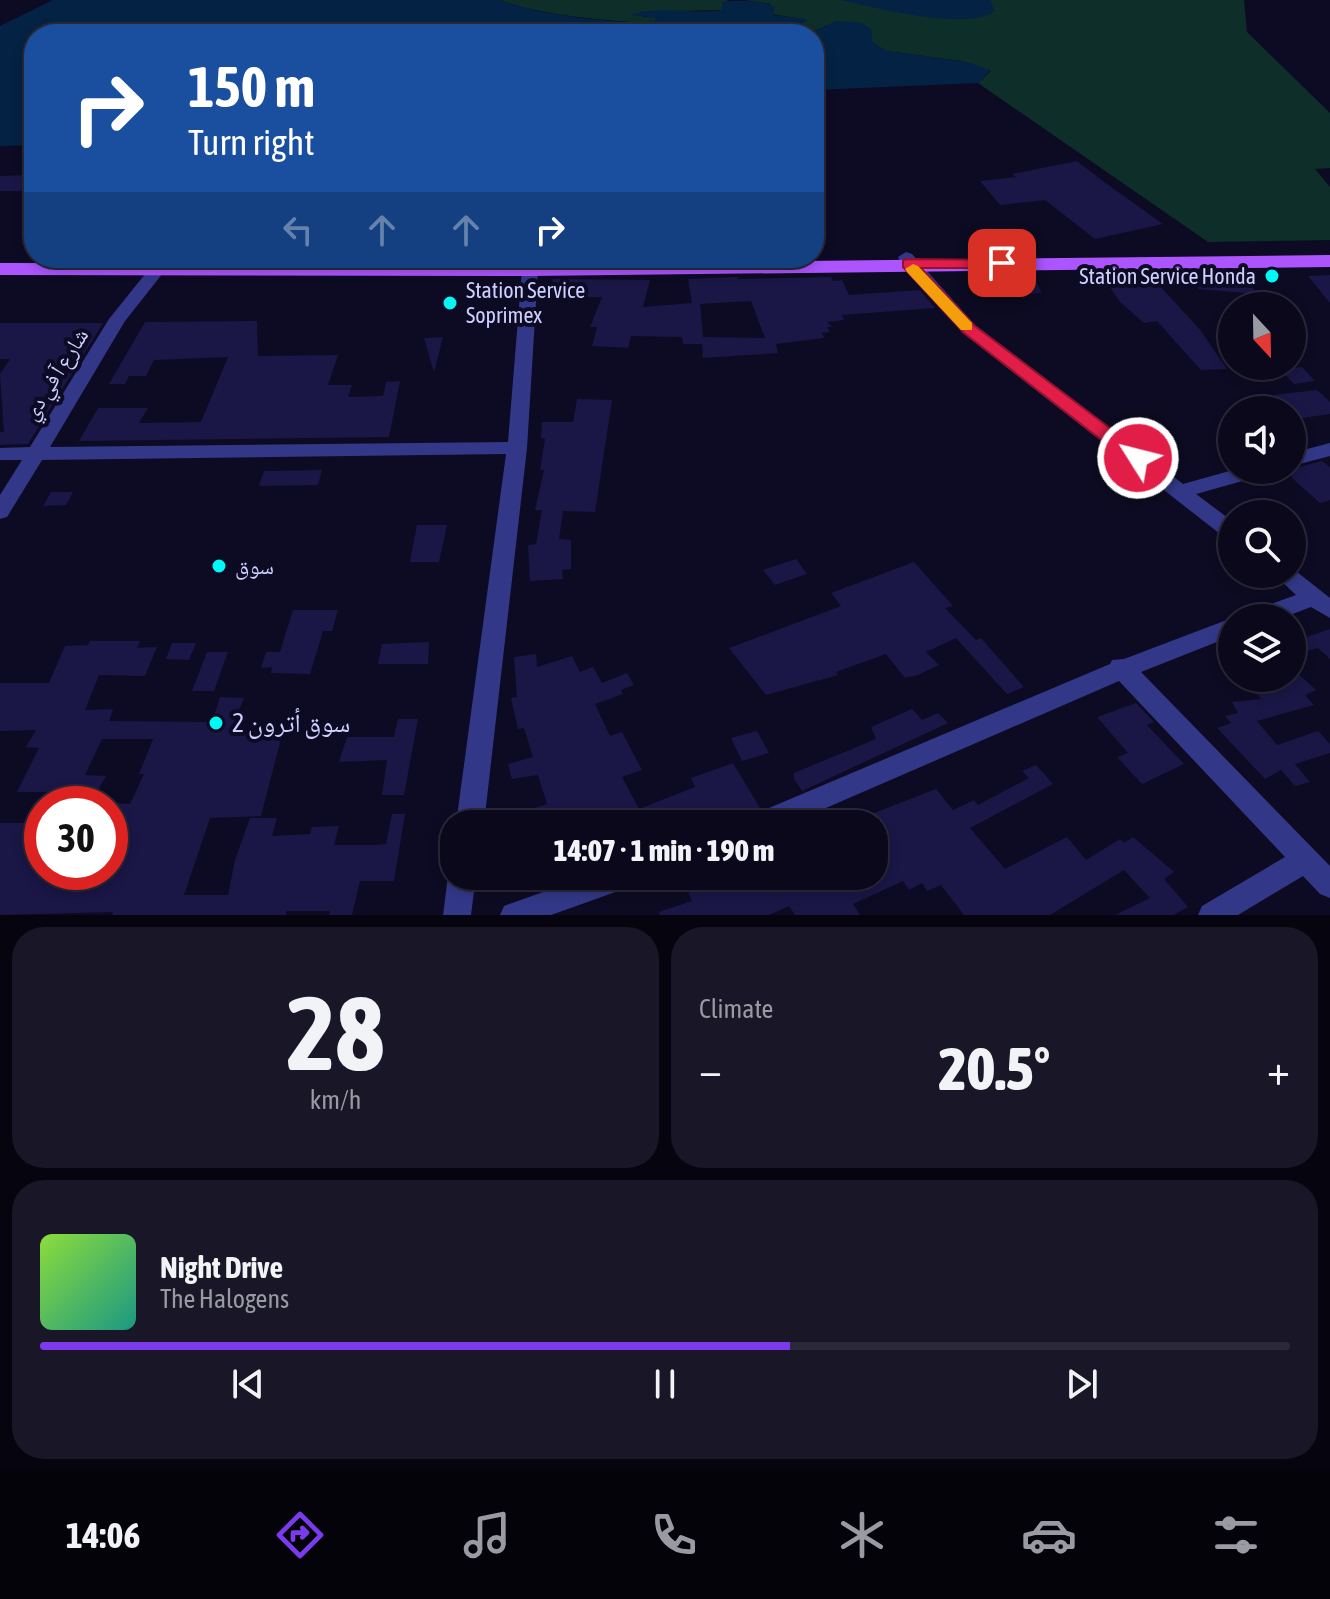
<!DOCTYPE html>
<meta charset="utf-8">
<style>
:root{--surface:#0a081a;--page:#181627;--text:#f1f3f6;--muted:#999aa2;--line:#2a2939;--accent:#7c3aed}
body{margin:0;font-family:"Asap Condensed","Noto Naskh Arabic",sans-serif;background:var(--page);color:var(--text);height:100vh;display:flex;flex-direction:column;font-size:30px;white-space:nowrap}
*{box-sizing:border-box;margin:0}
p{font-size:26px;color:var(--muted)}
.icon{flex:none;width:44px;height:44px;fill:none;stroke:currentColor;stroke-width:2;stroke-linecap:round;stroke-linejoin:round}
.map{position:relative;height:915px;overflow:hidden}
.drawer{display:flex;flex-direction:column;gap:12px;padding:12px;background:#06040e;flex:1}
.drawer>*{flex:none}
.hud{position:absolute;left:24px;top:24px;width:800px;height:244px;border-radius:32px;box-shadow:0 4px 12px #0003,0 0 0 2px var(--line);background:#1a4fa0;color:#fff;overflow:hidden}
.needle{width:52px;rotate:158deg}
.controls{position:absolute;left:1218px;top:292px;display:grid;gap:16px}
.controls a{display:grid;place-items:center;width:88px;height:88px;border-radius:50%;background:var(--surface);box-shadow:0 4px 12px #0003,0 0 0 2px var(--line);font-size:40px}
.speed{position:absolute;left:24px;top:786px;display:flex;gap:16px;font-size:40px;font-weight:700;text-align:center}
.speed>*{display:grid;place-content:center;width:104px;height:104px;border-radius:50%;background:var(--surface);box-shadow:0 4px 12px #0003,0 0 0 2px var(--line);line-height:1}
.speed .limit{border:12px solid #d22;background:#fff;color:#111}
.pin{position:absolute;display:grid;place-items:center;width:68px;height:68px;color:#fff;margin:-34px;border-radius:16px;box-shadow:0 4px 12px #0006}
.me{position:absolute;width:88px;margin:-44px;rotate:306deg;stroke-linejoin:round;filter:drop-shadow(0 0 6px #0008)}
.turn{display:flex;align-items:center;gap:28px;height:168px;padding:0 32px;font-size:36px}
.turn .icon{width:104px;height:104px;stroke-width:2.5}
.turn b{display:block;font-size:56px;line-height:68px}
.lanes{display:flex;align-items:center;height:76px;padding:0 32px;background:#0003;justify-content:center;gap:40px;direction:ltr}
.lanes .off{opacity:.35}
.big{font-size:60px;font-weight:800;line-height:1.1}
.drawer .card{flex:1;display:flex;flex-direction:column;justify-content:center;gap:12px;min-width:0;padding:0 28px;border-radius:32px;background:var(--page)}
.drawer .dial{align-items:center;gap:0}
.dial b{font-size:104px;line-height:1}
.song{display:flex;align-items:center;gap:24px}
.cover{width:96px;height:96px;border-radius:12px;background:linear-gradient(135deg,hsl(90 70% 55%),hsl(170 70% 35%))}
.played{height:8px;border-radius:4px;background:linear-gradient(90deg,var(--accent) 60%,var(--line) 60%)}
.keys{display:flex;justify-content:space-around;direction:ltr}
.heat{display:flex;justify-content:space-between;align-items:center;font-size:44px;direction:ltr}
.drawer .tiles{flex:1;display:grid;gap:12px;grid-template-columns:1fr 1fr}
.card:last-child{grid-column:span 2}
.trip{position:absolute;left:440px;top:810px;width:448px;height:80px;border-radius:32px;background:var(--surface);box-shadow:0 4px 12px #0003,0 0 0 2px var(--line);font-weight:800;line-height:80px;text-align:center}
.dock{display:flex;height:128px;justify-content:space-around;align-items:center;background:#04030a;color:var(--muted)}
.dock .icon{width:56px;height:56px}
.dock .on{color:var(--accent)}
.dock b{font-size:36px;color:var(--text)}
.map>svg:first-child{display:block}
.green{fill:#0e2e29}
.water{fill:#042243}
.building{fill:#1a1646;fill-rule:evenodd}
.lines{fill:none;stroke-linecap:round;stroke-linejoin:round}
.minor{fill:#323887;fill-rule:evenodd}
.major{fill:#ac55ff;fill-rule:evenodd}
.route{fill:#e11d48;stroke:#92132f;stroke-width:2}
.slow{fill:#f59e0b}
.poi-dot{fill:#00f9f5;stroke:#0d0b23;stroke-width:3}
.labels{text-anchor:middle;stroke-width:8;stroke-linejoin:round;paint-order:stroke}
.poi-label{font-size:22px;fill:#ceceff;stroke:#0d0b23;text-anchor:start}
.street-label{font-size:22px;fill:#ceceff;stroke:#0d0b23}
.near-poi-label{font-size:26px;fill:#ceceff;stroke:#0d0b23;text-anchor:start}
</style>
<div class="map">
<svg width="1330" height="915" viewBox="0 0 1330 915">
<rect width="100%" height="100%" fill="#0d0b23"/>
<g class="green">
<path d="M499,0H731H728L723,10L640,12L643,17H657L655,22L648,23C599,20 546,16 499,0Z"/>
<path d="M744,0H1244L1247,32L1330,113V168L1315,169L1330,187V240L1208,242L978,83L991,71L962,61L886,51L872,42L871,37L837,21L808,34H798L796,27L806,20L772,14L770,4Z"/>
</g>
<g class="water">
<path d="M53,0H499C545,16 599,21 648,23L655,22L657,18L631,15C660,5 693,15 722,10V2C737,0 761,0 775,7L773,15L807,19L796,27L798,34H34V145L0,146V26Z"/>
<path d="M840,0H990L995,11C967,32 874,7 840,0Z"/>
<path d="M837,21L862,23L872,30V42L886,51L962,61L991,70L978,83L814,90V34H808Z"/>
</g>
<g class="building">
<path d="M1077,161L1100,179L1163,224L1095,239L1045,200L1000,205L980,181L1016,177L1012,174Z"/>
<path d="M34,175V191H0V176Z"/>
<path d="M1032,275L1042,293L994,295L984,276Z"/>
<path d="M1330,275V303L1308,276Z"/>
<path d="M1198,276H1244L1257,294L1198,289Z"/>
<path d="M737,277L738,279L831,277L833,281L842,280L849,295L920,290L935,308L842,315L844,320L827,322L832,327H827L830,332L822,333L824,338L776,344L778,353L703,358L702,344H683L682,337L631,336L628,348L592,346L597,327H590L602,297H548L553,279L650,280L643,307L692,303L688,279ZM751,301L765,338L703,337L700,304Z"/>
<path d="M1158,284L1201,331L1227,369L1201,370L1157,321L1144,323L1120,302L1110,287Z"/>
<path d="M257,321L258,356L338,355L328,385H352L348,397L383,396L386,382L400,381L389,437L79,441L98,408H148L139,423L201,422L228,357L154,360L146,376H129L125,384H109L145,322Z"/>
<path d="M0,323H103L28,444L0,445V432H4L0,374L10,359H0Z"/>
<path d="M443,337L434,373L424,338Z"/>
<path d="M1302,367L1315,381L1294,384L1281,370Z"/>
<path d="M1317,390L1330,402V414L1296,419L1292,410H1288L1274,395Z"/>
<path d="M577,399L612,400L595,512L563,511L559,539L571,540V569L562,570L563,579L530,581L528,545L536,544L542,510H535L544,470H540L545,439L541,438L542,422H573Z"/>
<path d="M1322,461L1330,467V500L1320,503L1292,478V469Z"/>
<path d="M322,470L318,485L259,486L264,471Z"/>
<path d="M51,492H73L66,505L43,506Z"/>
<path d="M417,525H447L439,562H410Z"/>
<path d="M796,559L807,574L775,585L763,570Z"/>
<path d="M914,562L953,606L945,608L976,640L981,638L1024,687L1007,694L956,638L926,652L939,665L918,675L905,678L886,654L836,672L838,675L766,695L729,648L841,606L831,593Z"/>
<path d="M293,610H338L332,631H323L310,674L271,673L272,667L261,668L266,652H280Z"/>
<path d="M1330,629V659L1318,648L1292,655V642Z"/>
<path d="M90,641H140L137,648L157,647L145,676L99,675L85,710L113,709L109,721L212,722L220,697L244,698L234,722H237L234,730L283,731L261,816L210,818L184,895H228L235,860L250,818H277L272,836L310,834L312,827L339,826L334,845H373L386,844L392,814H405L394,881H360L352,915H329L330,911H286V915H112L113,912L0,915V823H42V872H110V803L130,804L144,774H139L153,739H102L85,775L106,776L97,792H17L39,748L26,747L36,730L0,731V683H49L65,646L88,645Z"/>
<path d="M429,642L428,664H378L382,644Z"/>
<path d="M172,643H196L189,660L166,659Z"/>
<path d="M207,652H228L214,691H192Z"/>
<path d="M536,654L537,667L572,656L580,672L593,667L602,683L627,673L634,685L621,690L623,694L595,704L610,736L622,732L642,770L622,777L639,809L695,787L691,778L733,763L760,808L745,816L742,811L704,824H573L571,820L559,824H533L528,810L547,804L538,775L512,779L508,764L533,757L524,728L518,729L511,698L517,697L514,657Z"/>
<path d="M1292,668L1316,690L1305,695L1314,705L1257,721L1277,745L1318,731L1330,744V753L1295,764L1310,782L1295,786L1281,770L1265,779L1217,728L1231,723L1225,716L1238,713L1232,702L1261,699L1242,678H1292Z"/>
<path d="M1136,703L1154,722L1147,725L1184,764L1142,784L1117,757L1128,753L1097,717Z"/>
<path d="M912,709L922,720L938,713L948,723L802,791L794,779V773L876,739L871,727Z"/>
<path d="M398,719H418L404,795H382L387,760L339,762L347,737H394Z"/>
<path d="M757,731L769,753L742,761L731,738Z"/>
<path d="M1036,765L1053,784L970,828L1005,869L1067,837L1086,860L1120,839L1124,843L1133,837L1174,872L1164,879L1188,907L1173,915H1115L1150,898L1124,870L1050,915H964L941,885L927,891L922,883L909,890L903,881L853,904L860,915H795L789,906L769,915H660L659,912L692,901L688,893L731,876H874V824H846L936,789L953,810L974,800L978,805L1029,778L1022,771Z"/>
</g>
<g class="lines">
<g class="minor">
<path d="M906,252L912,254L975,325L1183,484L1233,470H1267L1264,475L1196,494L1232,521V539L1224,537L963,333L902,266L898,257Z"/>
<path d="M158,258L174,259L125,321L50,447L508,442L522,270L530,265L538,270L527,448L484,824H456L506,454L42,460L7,517L0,519V495L22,460H0V448L30,447L109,319Z"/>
<path d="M234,258H251L240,266L234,264Z"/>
<path d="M1330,443V456L1292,466V453Z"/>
<path d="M1292,568L1330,598V618L1311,607L1282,618H1245L1249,612L1296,595L1274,574H1292Z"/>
<path d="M1232,618V636L1141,672L1330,866V898L1320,894L1303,876L1238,915H1198L1202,906L1285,857L1119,681L789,824H746L750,816L1110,664L1112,660L1124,659Z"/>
<path d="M454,866V876H476L471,915H443L448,876Z"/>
<path d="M588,876H639L635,885L551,915H500L504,906Z"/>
</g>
<path class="major" d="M1330,255V267L530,276L0,275V263L530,264Z"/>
</g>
<path class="route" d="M908,259L1007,260V267L1002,268H921L975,326L1144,454L1147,458L1144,463H1131L964,333L903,267V260Z"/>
<path class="slow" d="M913,264L918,266L972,323V330H961L907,272L905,269Z"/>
<g class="poi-dot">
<circle cx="1272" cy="276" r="8"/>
<circle cx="450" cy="303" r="8"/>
<circle cx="219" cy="566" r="8"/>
<circle cx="216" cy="723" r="8"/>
</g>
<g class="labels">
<g class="poi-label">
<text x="1256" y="284" text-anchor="end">Station Service Honda</text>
<text x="466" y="298">Station Service<tspan x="466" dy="25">Soprimex</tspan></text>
<text x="235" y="574">سوق</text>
</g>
<g class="street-label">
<text transform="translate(55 374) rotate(-58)" y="8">شارع آ في دي</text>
</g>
<g class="near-poi-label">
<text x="232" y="732">سوق أترون 2</text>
</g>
</g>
</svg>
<div class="controls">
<a><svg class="needle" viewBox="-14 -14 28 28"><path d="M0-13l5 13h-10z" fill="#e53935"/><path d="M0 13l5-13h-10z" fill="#999aa2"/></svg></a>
<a><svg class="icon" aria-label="sound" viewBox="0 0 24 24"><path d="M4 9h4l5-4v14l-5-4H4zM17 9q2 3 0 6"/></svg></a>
<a><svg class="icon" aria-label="search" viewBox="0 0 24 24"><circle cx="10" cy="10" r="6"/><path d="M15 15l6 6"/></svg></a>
<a><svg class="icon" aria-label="layers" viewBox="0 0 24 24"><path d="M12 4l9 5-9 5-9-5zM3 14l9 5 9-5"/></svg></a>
</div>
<div class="speed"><div class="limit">30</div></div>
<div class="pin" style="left:1002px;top:263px;background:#d93025"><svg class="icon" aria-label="arrive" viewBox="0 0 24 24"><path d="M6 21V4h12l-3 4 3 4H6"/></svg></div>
<svg class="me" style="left:1138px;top:458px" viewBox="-20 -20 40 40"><circle r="17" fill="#e11d48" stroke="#fff" stroke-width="3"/><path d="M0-11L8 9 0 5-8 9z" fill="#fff"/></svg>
<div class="trip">14:07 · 1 min · 190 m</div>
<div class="hud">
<div class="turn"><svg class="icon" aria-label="right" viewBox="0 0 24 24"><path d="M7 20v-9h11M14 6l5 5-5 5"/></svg><div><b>150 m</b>Turn right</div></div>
<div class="lanes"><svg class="icon off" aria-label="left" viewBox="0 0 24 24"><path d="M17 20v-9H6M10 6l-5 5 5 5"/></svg><svg class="icon off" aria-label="ahead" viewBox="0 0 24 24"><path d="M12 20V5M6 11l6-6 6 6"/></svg><svg class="icon off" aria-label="ahead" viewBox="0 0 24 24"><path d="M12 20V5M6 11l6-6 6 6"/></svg><svg class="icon" aria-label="right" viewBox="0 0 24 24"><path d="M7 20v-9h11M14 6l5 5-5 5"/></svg></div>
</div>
</div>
<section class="drawer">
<div class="tiles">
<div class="card dial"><b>28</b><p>km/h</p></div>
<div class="card"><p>Climate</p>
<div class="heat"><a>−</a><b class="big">20.5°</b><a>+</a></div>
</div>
<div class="card">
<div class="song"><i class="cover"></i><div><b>Night Drive</b><p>The Halogens</p></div></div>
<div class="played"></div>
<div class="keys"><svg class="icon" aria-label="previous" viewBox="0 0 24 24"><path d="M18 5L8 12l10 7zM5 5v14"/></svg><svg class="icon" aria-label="pause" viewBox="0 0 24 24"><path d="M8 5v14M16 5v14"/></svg><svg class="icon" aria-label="next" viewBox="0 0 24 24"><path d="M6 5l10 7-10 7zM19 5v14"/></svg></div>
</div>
</div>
</section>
<nav class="dock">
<b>14:06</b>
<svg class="icon on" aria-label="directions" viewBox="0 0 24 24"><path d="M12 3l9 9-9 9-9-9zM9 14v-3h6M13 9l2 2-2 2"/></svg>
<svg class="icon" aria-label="music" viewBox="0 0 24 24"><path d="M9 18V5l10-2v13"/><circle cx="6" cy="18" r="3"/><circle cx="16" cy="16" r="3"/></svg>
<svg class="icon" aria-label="phone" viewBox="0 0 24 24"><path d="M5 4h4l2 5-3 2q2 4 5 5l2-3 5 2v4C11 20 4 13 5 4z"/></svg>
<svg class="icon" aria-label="climate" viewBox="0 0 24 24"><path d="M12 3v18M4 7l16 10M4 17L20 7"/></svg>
<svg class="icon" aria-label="car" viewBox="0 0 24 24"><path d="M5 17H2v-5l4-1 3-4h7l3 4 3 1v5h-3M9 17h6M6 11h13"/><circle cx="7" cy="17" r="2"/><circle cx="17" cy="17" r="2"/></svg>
<svg class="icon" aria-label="filters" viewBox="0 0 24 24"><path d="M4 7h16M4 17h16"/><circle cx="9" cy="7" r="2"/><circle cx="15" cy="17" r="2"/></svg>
</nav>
